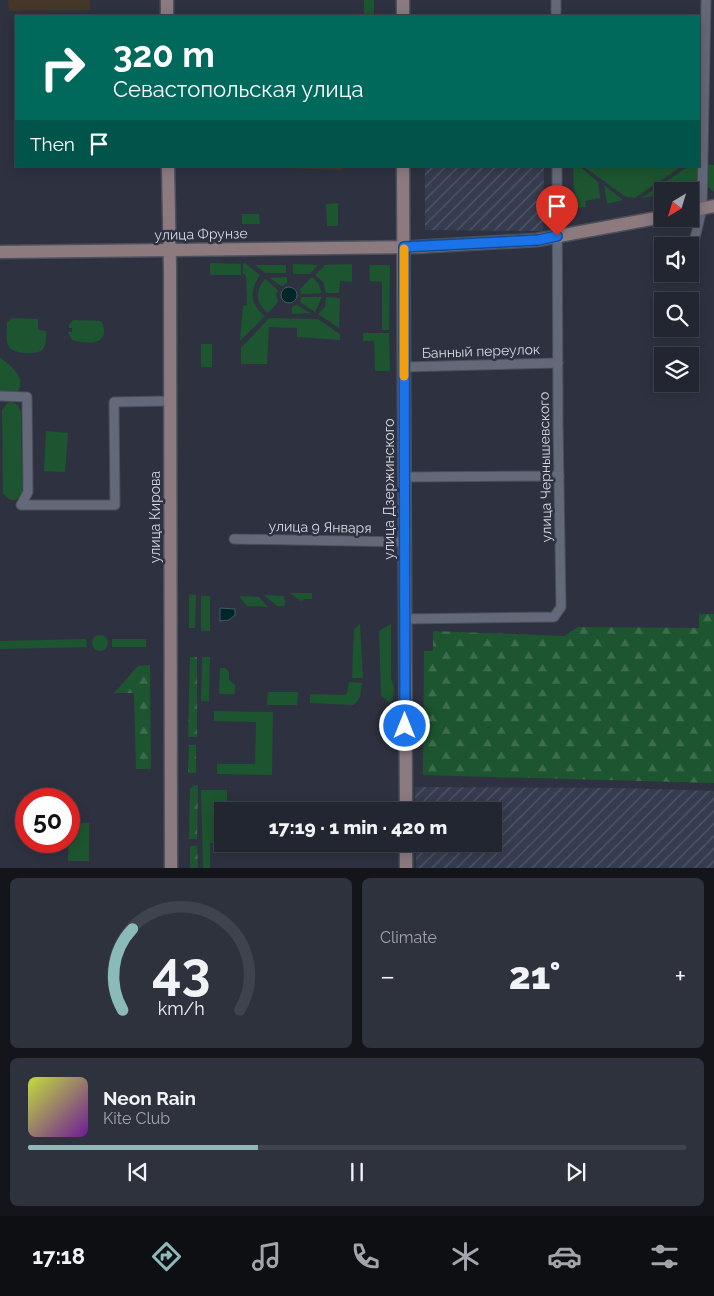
<!DOCTYPE html>
<meta charset="utf-8">
<style>
:root{--surface:#222630;--page:#2e323c;--text:#f1f3f6;--muted:#a2a5ab;--line:#3f434c;--accent:#8bbbb9}
body{margin:0;font-family:Raleway,sans-serif;background:var(--page);color:var(--text);height:100vh;display:flex;flex-direction:column;font-size:19px;white-space:nowrap}
*{box-sizing:border-box;margin:0}
p{font-size:16px;color:var(--muted)}
.icon{flex:none;width:28px;height:28px;fill:none;stroke:currentColor;stroke-width:2;stroke-linecap:round;stroke-linejoin:round}
.map{position:relative;height:868px;overflow:hidden}
.side{display:flex;flex-direction:column;gap:10px;padding:10px;background:#13151a;flex:1}
.side>*{flex:none}
.top-card{position:absolute;left:15px;top:15px;width:685px;height:152px;border-radius:0px;box-shadow:0 2px 12px #0003,0 0 0 1px var(--line);background:#00695c;color:#fff;overflow:hidden}
.needle{width:32px;rotate:218deg}
.buttons{position:absolute;left:654px;top:182px;display:grid;gap:10px}
.buttons a{display:grid;place-items:center;width:45px;height:45px;border-radius:0px;background:var(--surface);box-shadow:0 2px 12px #0003,0 0 0 1px var(--line);font-size:25px}
.speed{position:absolute;left:15px;top:788px;display:flex;gap:10px;font-size:25px;font-weight:700;text-align:center}
.speed>*{display:grid;place-content:center;width:65px;height:65px;border-radius:50%;background:var(--surface);box-shadow:0 2px 12px #0003,0 0 0 1px var(--line);line-height:1}
.speed .limit{border:8px solid #d22;background:#fff;color:#111}
.pin{position:absolute;display:grid;place-items:center;width:42px;height:42px;color:#fff;margin:-51px -21px;border-radius:50% 50% 50% 0;rotate:-45deg;box-shadow:0 0 5px #0007}
.pin .icon{rotate:45deg}
.me{position:absolute;width:55px;margin:-28px;rotate:0deg;stroke-linejoin:round;filter:drop-shadow(0 0 4px #0008)}
.turn{display:flex;align-items:center;gap:18px;height:105px;padding:0 15px;font-size:22px}
.turn .icon{width:65px;height:65px;stroke-width:2.5}
.turn b{display:block;font-size:35px;line-height:42px}
.then{display:flex;align-items:center;height:48px;padding:0 15px;background:#0003;gap:10px;font-size:19px}
.big{font-size:38px;font-weight:800;line-height:1.1}
.side .tile{flex:1;display:flex;flex-direction:column;justify-content:center;gap:8px;min-width:0;padding:0 18px;border-radius:8px;background:var(--page)}
.side .dial{align-items:center;gap:0}
.dial svg{height:130px;overflow:visible;fill:none;stroke:var(--line);stroke-width:7;stroke-linecap:round;text-anchor:middle}
.dial text{fill:var(--text);stroke:none}
.song{display:flex;align-items:center;gap:15px}
.cover{width:60px;height:60px;border-radius:8px;background:linear-gradient(135deg,hsl(70 70% 55%),hsl(280 70% 35%))}
.played{height:5px;border-radius:2px;background:linear-gradient(90deg,var(--accent) 35%,var(--line) 35%)}
.keys{display:flex;justify-content:space-around;direction:ltr}
.heat{display:flex;justify-content:space-between;align-items:center;font-size:28px;direction:ltr}
.side .tiles{flex:1;display:grid;gap:10px;grid-template-columns:1fr 1fr}
.tile:last-child{grid-column:span 2}
.trip{position:absolute;left:214px;top:802px;width:288px;height:50px;border-radius:0px;background:var(--surface);box-shadow:0 2px 12px #0003,0 0 0 1px var(--line);font-weight:800;line-height:50px;text-align:center}
.tab-bar{display:flex;height:80px;justify-content:space-around;align-items:center;background:#0e0f13;color:var(--muted)}
.tab-bar .icon{width:35px;height:35px}
.tab-bar .active{color:var(--accent)}
.tab-bar b{font-size:22px;color:var(--text)}
.map>svg:first-child{display:block}
.industrial{fill:url(#industrial-furrows)}
.education{fill:#45382a}
.green{fill:#1d5530}
.forest{fill:url(#forest-firs)}
.water{fill:#012628;stroke:#415c60}
.lines{fill:none;stroke-linecap:round;stroke-linejoin:round}
.minor-casing{stroke:#4c505b;stroke-width:11}
.secondary-casing{stroke:#4c505b;stroke-width:15}
.minor{stroke:#646979;stroke-width:9}
.secondary{stroke:#8c7a7f;stroke-width:12}
.route-casing{stroke:#114b97;stroke-width:12}
.route{stroke:#1a73e8;stroke-width:9}
.slow{stroke:#f59e0b;stroke-width:9}
.labels{text-anchor:middle;stroke-width:5;stroke-linejoin:round;paint-order:stroke}
.street-label{font-size:14px;fill:#d7dae3;stroke:#2e3240}
</style>
<div class="map">
<svg width="714" height="869" viewBox="0 0 714 869">
<defs>
<pattern id="industrial-furrows" width="10" height="10" patternUnits="userSpaceOnUse" patternTransform="scale(1.25)"><rect width="10" height="10" fill="#363c4f"/><path d="M-1 1l2-2M0 10L10 0M9 11l2-2" fill="none" stroke="#525868"/></pattern>
<pattern id="forest-firs" width="22" height="20" patternUnits="userSpaceOnUse" patternTransform="scale(1.25)"><rect width="22" height="20" fill="#1d5530"/><path d="M5 1l3.5 6h-7zM16 11l3.5 6h-7z" fill="#3d6d4e"/></pattern>
</defs>
<rect width="100%" height="100%" fill="#2e3240"/>
<g class="industrial">
<path d="M425,166H544L543,231L425,230Z"/>
<path d="M415,787L620,788L714,791V868H416V844H492V811H415Z"/>
</g>
<g class="education">
<path d="M8,0H90V10L9,11Z"/>
<path d="M230,166H343V170Z"/>
</g>
<g class="green">
<rect x="364" y="0" width="10" height="16"/>
<path d="M707,165H714V192L708,187Z"/>
<path d="M573,166H579L598,182L600,198L585,201L586,207L575,208Z"/>
<path d="M583,166H682L635,198L626,197Z"/>
<path d="M689,166H699L698,190L662,191V195L641,198Z"/>
<path d="M604,185L623,200L607,204Z"/>
<path d="M338,203V226H327L326,204Z"/>
<path d="M242,214H259L260,224H242Z"/>
<path d="M210,263L241,264V275H210Z"/>
<path d="M245,263L260,275C249,291 250,304 265,316L240,341L243,306L247,305L246,276L243,273V264Z"/>
<path d="M293,264L318,265L310,274H293Z"/>
<path d="M352,264V282L340,281L339,293H326L323,282L315,275L325,265Z"/>
<path d="M255,265H286V273H265Z"/>
<path d="M369,265H390L389,330H382V282L370,281Z"/>
<path d="M287,277V283L281,286L270,278Z"/>
<path d="M312,277L318,283L322,293L301,294L300,289Z"/>
<path d="M265,279L278,290L276,295L278,302L268,313C255,303 255,291 265,279Z"/>
<path d="M301,297H322L315,312L300,302Z"/>
<path d="M326,297L340,298L339,328L318,314L325,307Z"/>
<path d="M297,305L310,313L292,314V307Z"/>
<path d="M12,318L38,319V330L46,331C46,337 47,345 42,350C37,355 13,354 9,347C5,340 7,330 7,323Z"/>
<path d="M269,318L318,319L340,334V340L297,337V328L269,327L267,364H241V348Z"/>
<path d="M73,320L101,321C104,325 104,328 104,333C103,346 81,343 72,340L68,332H72V328H69V325Z"/>
<path d="M363,333H389L390,371H375L374,341H363Z"/>
<rect x="201" y="344" width="11" height="23"/>
<path d="M0,357C9,365 27,377 18,391L0,393Z"/>
<path d="M12,402L18,405L21,413L22,492C18,503 9,502 3,493L2,410L7,403Z"/>
<path d="M46,431L68,433L65,472L44,471Z"/>
<path d="M290,593H312V599H305L301,601Z"/>
<path d="M189,594L196,595L195,628H189Z"/>
<path d="M264,595L284,596L285,606H277Z"/>
<rect x="201" y="596" width="9" height="35"/>
<path d="M239,596L259,597L268,607L247,606Z"/>
<path d="M360,624L363,678H352L354,629Z"/>
<path d="M391,624V679L394,687L393,699L388,702L381,695L379,631Z"/>
<circle cx="100" cy="643" r="8"/>
<path d="M86,639L87,647L0,649V641Z"/>
<rect x="112" y="639" width="34" height="8"/>
<path d="M202,657H210L209,701H201Z"/>
<path d="M220,668H225L229,672V680L235,685V694H219Z"/>
<path d="M349,682L362,683C361,692 361,700 353,705L310,703V694L345,695L347,693Z"/>
<path d="M268,692H298L297,705H267Z"/>
<path d="M214,711L273,712L272,775L217,774V764H255L256,722L214,721Z"/>
<path d="M201,790H227V811H222V843H210V868H203Z"/>
<path d="M69,823H89V861H68Z"/>
</g>
<g class="forest">
<path d="M699,614H714V783L423,775L424,651H433V631L564,636L578,627L699,628Z"/>
<path d="M190,657H197V737H188Z"/>
<path d="M150,665L151,769H136L134,693H114L138,666Z"/>
<path d="M189,745H196V773H188Z"/>
<path d="M198,785L197,839H189L190,789L193,786Z"/>
<path d="M190,846H197L198,868H190Z"/>
</g>
<g class="water">
<circle cx="289" cy="295" r="8"/>
<path d="M220,608L235,609V615L229,620L220,621Z"/>
</g>
<g class="lines">
<g class="minor-casing">
<g id="minor">
<path d="M556,0V16"/>
<path d="M694,242L702,209L706,0"/>
<path d="M404,367L558,363"/>
<path d="M0,396L27,397L28,492L21,505H115L114,402L170,401"/>
<path d="M404,477L559,476"/>
<path d="M234,539L405,542"/>
<path d="M405,619L554,617L561,607L558,425L557,166"/>
</g>
</g>
<g class="secondary-casing">
<g id="secondary">
<path d="M167,0V16"/>
<path d="M403,0V16"/>
<path d="M168,166L170,268L171,869"/>
<path d="M403,166L406,811"/>
<path d="M690,211L714,206"/>
<path d="M0,252L415,247L537,240L662,217"/>
<path d="M406,844V869"/>
</g>
</g>
<use href="#minor" class="minor"/>
<use href="#secondary" class="secondary"/>
</g>
<g class="lines">
<g class="route-casing">
<path id="route" d="M405,726L404,247L538,240L557,236"/>
</g>
<use href="#route" class="route"/>
<path class="slow" d="M404,249V376"/>
</g>
<g class="labels">
<g class="street-label">
<text transform="translate(201 234) rotate(-1)" y="5">улица Фрунзе</text>
<text transform="translate(481 351) rotate(-2)" y="5">Банный переулок</text>
<text transform="translate(545 467) rotate(-91)" y="5">улица Чернышевского</text>
<text transform="translate(389 489) rotate(-90)" y="5">улица Дзержинского</text>
<text transform="translate(155 517) rotate(-90)" y="5">улица Кирова</text>
<text transform="translate(320 527) rotate(1)" y="5">улица 9 Января</text>
</g>
</g>
</svg>
<div class="buttons">
<a><svg class="needle" viewBox="-14 -14 28 28"><path d="M0-13l5 13h-10z" fill="#e53935"/><path d="M0 13l5-13h-10z" fill="#a2a5ab"/></svg></a>
<a><svg class="icon" aria-label="sound" viewBox="0 0 24 24"><path d="M4 9h4l5-4v14l-5-4H4zM17 9q2 3 0 6"/></svg></a>
<a><svg class="icon" aria-label="search" viewBox="0 0 24 24"><circle cx="10" cy="10" r="6"/><path d="M15 15l6 6"/></svg></a>
<a><svg class="icon" aria-label="layers" viewBox="0 0 24 24"><path d="M12 4l9 5-9 5-9-5zM3 14l9 5 9-5"/></svg></a>
</div>
<div class="speed"><div class="limit">50</div></div>
<div class="pin" style="left:557px;top:236px;background:#d93025"><svg class="icon" aria-label="arrive" viewBox="0 0 24 24"><path d="M6 21V4h12l-3 4 3 4H6"/></svg></div>
<svg class="me" style="left:405px;top:726px" viewBox="-20 -20 40 40"><circle r="17" fill="#1a73e8" stroke="#fff" stroke-width="3"/><path d="M0-11L8 9 0 5-8 9z" fill="#fff"/></svg>
<div class="trip">17:19 · 1 min · 420 m</div>
<div class="top-card">
<div class="turn"><svg class="icon" aria-label="right" viewBox="0 0 24 24"><path d="M7 20v-9h11M14 6l5 5-5 5"/></svg><div><b>320 m</b>Севастопольская улица</div></div>
<div class="then">Then<svg class="icon" aria-label="arrive" viewBox="0 0 24 24"><path d="M6 21V4h12l-3 4 3 4H6"/></svg></div>
</div>
</div>
<section class="side">
<div class="tiles">
<div class="tile dial"><svg viewBox="0 0 100 80">
<path d="M14 69A42 42 0 1 1 86 69"/>
<path d="M14 69A42 42 0 0 1 20 19" stroke="#8bbbb9"/>
<text x="50" y="56" font-size="32" font-weight="700">43</text>
<text x="50" y="72" font-size="11">km/h</text>
</svg></div>
<div class="tile"><p>Climate</p>
<div class="heat"><a>−</a><b class="big">21°</b><a>+</a></div>
</div>
<div class="tile">
<div class="song"><i class="cover"></i><div><b>Neon Rain</b><p>Kite Club</p></div></div>
<div class="played"></div>
<div class="keys"><svg class="icon" aria-label="previous" viewBox="0 0 24 24"><path d="M18 5L8 12l10 7zM5 5v14"/></svg><svg class="icon" aria-label="pause" viewBox="0 0 24 24"><path d="M8 5v14M16 5v14"/></svg><svg class="icon" aria-label="next" viewBox="0 0 24 24"><path d="M6 5l10 7-10 7zM19 5v14"/></svg></div>
</div>
</div>
</section>
<nav class="tab-bar">
<b>17:18</b>
<svg class="icon active" aria-label="directions" viewBox="0 0 24 24"><path d="M12 3l9 9-9 9-9-9zM9 14v-3h6M13 9l2 2-2 2"/></svg>
<svg class="icon" aria-label="music" viewBox="0 0 24 24"><path d="M9 18V5l10-2v13"/><circle cx="6" cy="18" r="3"/><circle cx="16" cy="16" r="3"/></svg>
<svg class="icon" aria-label="phone" viewBox="0 0 24 24"><path d="M5 4h4l2 5-3 2q2 4 5 5l2-3 5 2v4C11 20 4 13 5 4z"/></svg>
<svg class="icon" aria-label="climate" viewBox="0 0 24 24"><path d="M12 3v18M4 7l16 10M4 17L20 7"/></svg>
<svg class="icon" aria-label="car" viewBox="0 0 24 24"><path d="M5 17H2v-5l4-1 3-4h7l3 4 3 1v5h-3M9 17h6M6 11h13"/><circle cx="7" cy="17" r="2"/><circle cx="17" cy="17" r="2"/></svg>
<svg class="icon" aria-label="filters" viewBox="0 0 24 24"><path d="M4 7h16M4 17h16"/><circle cx="9" cy="7" r="2"/><circle cx="15" cy="17" r="2"/></svg>
</nav>
